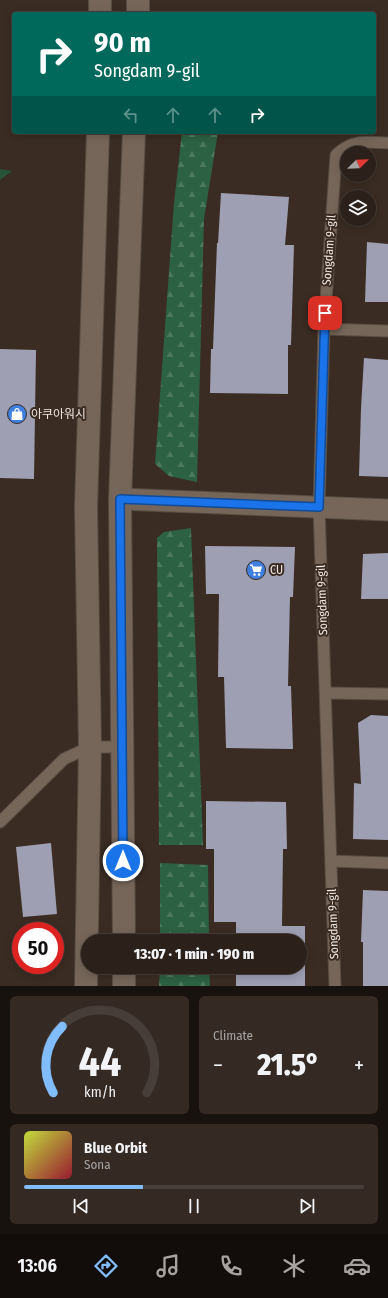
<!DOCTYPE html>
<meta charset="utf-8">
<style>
:root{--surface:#2c211a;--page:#342923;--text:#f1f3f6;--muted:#a6a3a2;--line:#483e39;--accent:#80bdfa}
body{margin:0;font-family:"Fira Sans Condensed","Noto Sans KR",sans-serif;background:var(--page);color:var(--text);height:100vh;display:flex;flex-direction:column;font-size:15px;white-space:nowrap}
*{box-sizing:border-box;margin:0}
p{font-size:13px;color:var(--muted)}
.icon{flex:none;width:22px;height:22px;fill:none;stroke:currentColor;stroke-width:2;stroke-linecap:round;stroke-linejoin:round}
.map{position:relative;height:986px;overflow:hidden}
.side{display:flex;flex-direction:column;gap:10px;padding:10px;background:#18120e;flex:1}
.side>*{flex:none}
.hud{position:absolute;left:12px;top:12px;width:364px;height:122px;border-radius:4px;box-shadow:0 2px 10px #0003,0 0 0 1px var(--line);background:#00695c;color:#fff;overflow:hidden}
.needle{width:26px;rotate:67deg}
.tools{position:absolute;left:340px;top:146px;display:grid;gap:8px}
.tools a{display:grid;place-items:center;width:36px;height:36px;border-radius:50%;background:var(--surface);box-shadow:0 2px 10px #0003,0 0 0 1px var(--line);font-size:20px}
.speed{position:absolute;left:12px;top:922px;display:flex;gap:8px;font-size:20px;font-weight:700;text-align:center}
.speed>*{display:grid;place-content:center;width:52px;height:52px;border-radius:50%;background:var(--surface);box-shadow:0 2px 10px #0003,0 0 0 1px var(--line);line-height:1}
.speed .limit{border:6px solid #d22;background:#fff;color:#111}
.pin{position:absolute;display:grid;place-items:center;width:34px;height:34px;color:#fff;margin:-17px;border-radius:8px;box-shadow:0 2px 6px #0006}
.me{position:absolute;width:44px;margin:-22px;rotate:0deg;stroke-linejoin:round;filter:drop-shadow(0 0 3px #0008)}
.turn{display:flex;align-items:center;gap:14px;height:84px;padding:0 16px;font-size:18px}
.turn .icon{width:52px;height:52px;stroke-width:2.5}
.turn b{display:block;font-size:28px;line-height:34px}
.lanes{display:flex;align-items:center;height:38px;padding:0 16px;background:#0003;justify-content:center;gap:20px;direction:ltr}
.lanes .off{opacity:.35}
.big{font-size:30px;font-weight:800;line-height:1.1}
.side .card{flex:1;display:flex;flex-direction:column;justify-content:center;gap:6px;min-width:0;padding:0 14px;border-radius:6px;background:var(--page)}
.side .dial{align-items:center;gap:0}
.dial svg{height:104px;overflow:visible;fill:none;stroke:var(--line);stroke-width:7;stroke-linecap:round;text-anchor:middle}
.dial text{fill:var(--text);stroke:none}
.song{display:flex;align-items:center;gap:12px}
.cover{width:48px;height:48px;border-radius:6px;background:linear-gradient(135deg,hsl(70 70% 55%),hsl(350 70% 35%))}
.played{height:4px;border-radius:2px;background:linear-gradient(90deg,var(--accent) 35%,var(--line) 35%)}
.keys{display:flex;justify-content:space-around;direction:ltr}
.heat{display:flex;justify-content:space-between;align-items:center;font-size:22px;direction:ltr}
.side .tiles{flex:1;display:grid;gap:10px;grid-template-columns:1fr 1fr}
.card:last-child{grid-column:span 2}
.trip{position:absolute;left:81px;top:934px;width:226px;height:40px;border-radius:20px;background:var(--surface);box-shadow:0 2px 10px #0003,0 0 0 1px var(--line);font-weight:800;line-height:40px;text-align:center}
.dock{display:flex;height:64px;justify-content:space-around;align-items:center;background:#120d0a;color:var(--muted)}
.dock .icon{width:28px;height:28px}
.dock .on{color:var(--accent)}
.dock b{font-size:18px;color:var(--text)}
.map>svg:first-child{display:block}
.grass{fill:#28553a}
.forest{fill:url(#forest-firs)}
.building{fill:#9e9fb2}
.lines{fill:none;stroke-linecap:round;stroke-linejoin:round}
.service-casing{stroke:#574c42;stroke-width:13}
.minor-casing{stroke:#574c42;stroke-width:23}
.secondary-casing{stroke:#574c42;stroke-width:24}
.service{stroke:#76665a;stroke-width:11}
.minor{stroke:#76665a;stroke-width:21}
.secondary{stroke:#76665a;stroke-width:22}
.route-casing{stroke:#114b97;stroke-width:10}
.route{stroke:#1a73e8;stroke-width:7}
.labels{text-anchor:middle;stroke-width:4;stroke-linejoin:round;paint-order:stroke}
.street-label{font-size:12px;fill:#f0e7e0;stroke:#3a2c22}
.poi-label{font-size:12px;fill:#f0e7e0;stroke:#3a2c22;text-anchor:start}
</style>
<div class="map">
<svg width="388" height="986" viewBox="0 0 388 986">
<defs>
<pattern id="forest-firs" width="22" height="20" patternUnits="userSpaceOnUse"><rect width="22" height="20" fill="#2d6143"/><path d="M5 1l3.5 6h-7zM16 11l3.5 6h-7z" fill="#4c785e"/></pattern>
</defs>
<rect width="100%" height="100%" fill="#3a2c22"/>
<path class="grass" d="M0,169L12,171L0,180Z"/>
<g class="forest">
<path d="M182,132H218L204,219L197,482L169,476L155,464L174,203Z"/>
<path d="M191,528L203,845H159L157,538L164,532Z"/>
<path d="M160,863L208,865L209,941H160Z"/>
<path d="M160,967H209L210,986H159Z"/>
</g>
<g class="building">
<path d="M221,193L289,197L285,245H294L291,345H288V394L210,393L211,349H213L217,243H218Z"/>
<path d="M367,242L388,244V302H365Z"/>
<path d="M0,349L36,350L34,479L0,478Z"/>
<path d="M364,358L388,360V477L359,476L361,408Z"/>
<path d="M205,546L295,547L293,597H290L288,686H291L293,749L226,748L224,677H218L219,594H206Z"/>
<path d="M388,553V599H361L363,554Z"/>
<path d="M371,715L388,716V840L353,839L354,783L361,784L358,723Z"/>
<path d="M206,801L286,802L287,849H283L282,926H305V986H236V967H300V941H236V922H214V849H206Z"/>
<path d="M51,843L57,914L23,917L16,847Z"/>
<path d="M363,890L388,891V986H363V942H361Z"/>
</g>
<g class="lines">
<g class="service-casing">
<g id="service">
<path d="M324,329L388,331"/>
<path d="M326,693L388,694"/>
<path d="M0,822L64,759L90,747H122"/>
<path d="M331,861L388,863"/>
<path d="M335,986L319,507L324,329L336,155C352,139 367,142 388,143"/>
</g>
</g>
<g class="minor-casing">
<path id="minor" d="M120,499L388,510"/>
</g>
<g class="secondary-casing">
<g id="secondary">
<path d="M100,14V0"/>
<path d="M138,14V0"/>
<path d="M124,941L120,499L134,132"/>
<path d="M124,967V986"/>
<path d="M86,986L90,747L86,507L98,132"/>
</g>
</g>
<use href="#service" class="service"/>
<use href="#minor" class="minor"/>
<use href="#secondary" class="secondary"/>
</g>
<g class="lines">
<g class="route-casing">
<path id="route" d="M123,861L120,499L319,507L325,313"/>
</g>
<use href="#route" class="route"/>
</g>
<defs>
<g id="shop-disc" transform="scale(1)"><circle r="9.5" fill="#3f7fe0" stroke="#3a2c22"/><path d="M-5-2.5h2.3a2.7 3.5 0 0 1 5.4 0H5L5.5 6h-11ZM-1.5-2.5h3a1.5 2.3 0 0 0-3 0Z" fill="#fff"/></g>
<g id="supermarket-disc" transform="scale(1)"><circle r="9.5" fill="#3f7fe0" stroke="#3a2c22"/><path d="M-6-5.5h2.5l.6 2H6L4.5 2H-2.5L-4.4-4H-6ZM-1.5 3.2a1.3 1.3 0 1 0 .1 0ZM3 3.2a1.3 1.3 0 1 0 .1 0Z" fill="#fff"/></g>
</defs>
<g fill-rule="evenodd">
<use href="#shop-disc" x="17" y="414"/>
<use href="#supermarket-disc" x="256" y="570"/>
</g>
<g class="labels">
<g class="street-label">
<text transform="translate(329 250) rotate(-86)" y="4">Songdam 9-gil</text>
<text transform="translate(322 600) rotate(-92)" y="4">Songdam 9-gil</text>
<text transform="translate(333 924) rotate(-92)" y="4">Songdam 9-gil</text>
</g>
<g class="poi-label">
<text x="31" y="418">아쿠아워시</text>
<text x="270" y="574">CU</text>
</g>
</g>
</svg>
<div class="tools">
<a><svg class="needle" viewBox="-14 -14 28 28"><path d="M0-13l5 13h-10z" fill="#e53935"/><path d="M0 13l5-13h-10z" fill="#a6a3a2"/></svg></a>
<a><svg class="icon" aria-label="layers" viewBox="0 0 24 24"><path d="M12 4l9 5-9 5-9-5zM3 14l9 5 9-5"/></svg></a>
</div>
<div class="speed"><div class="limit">50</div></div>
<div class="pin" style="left:325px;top:313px;background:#d93025"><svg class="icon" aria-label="arrive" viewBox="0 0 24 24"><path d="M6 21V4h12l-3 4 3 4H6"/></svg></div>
<svg class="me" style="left:123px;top:861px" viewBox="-20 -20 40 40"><circle r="17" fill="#1a73e8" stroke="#fff" stroke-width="3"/><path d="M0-11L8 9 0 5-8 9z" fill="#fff"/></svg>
<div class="trip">13:07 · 1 min · 190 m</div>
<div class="hud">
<div class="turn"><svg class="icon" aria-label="right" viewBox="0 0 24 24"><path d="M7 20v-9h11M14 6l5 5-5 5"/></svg><div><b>90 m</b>Songdam 9-gil</div></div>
<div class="lanes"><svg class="icon off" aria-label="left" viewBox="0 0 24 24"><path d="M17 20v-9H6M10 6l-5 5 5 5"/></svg><svg class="icon off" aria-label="ahead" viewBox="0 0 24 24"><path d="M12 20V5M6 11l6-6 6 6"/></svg><svg class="icon off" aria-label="ahead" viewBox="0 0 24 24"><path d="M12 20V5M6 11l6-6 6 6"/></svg><svg class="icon" aria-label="right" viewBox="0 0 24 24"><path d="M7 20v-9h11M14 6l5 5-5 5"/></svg></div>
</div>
</div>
<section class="side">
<div class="tiles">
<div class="card dial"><svg viewBox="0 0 100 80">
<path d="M14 69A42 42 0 1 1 86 69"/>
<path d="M14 69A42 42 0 0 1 21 18" stroke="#80bdfa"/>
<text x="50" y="56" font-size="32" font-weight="700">44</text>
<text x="50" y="72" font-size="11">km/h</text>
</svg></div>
<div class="card"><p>Climate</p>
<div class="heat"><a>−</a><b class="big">21.5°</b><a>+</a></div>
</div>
<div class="card">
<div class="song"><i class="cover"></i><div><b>Blue Orbit</b><p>Sona</p></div></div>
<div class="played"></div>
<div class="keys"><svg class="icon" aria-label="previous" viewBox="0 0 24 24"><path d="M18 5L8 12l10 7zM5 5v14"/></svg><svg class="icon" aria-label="pause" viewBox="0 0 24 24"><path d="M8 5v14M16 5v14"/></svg><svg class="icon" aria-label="next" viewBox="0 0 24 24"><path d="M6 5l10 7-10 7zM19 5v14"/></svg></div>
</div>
</div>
</section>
<nav class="dock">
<b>13:06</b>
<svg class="icon on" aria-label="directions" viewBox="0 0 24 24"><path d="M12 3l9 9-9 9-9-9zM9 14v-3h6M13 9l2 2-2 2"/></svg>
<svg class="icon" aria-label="music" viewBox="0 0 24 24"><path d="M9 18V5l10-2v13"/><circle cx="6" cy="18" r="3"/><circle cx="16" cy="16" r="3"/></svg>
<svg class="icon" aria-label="phone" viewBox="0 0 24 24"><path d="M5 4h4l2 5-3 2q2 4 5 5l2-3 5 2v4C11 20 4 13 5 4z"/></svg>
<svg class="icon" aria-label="climate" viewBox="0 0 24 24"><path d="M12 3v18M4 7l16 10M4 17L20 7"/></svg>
<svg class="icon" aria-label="car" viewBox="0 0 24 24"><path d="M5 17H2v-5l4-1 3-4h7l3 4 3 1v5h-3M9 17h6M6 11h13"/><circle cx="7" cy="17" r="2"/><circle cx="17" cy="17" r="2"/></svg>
</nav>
